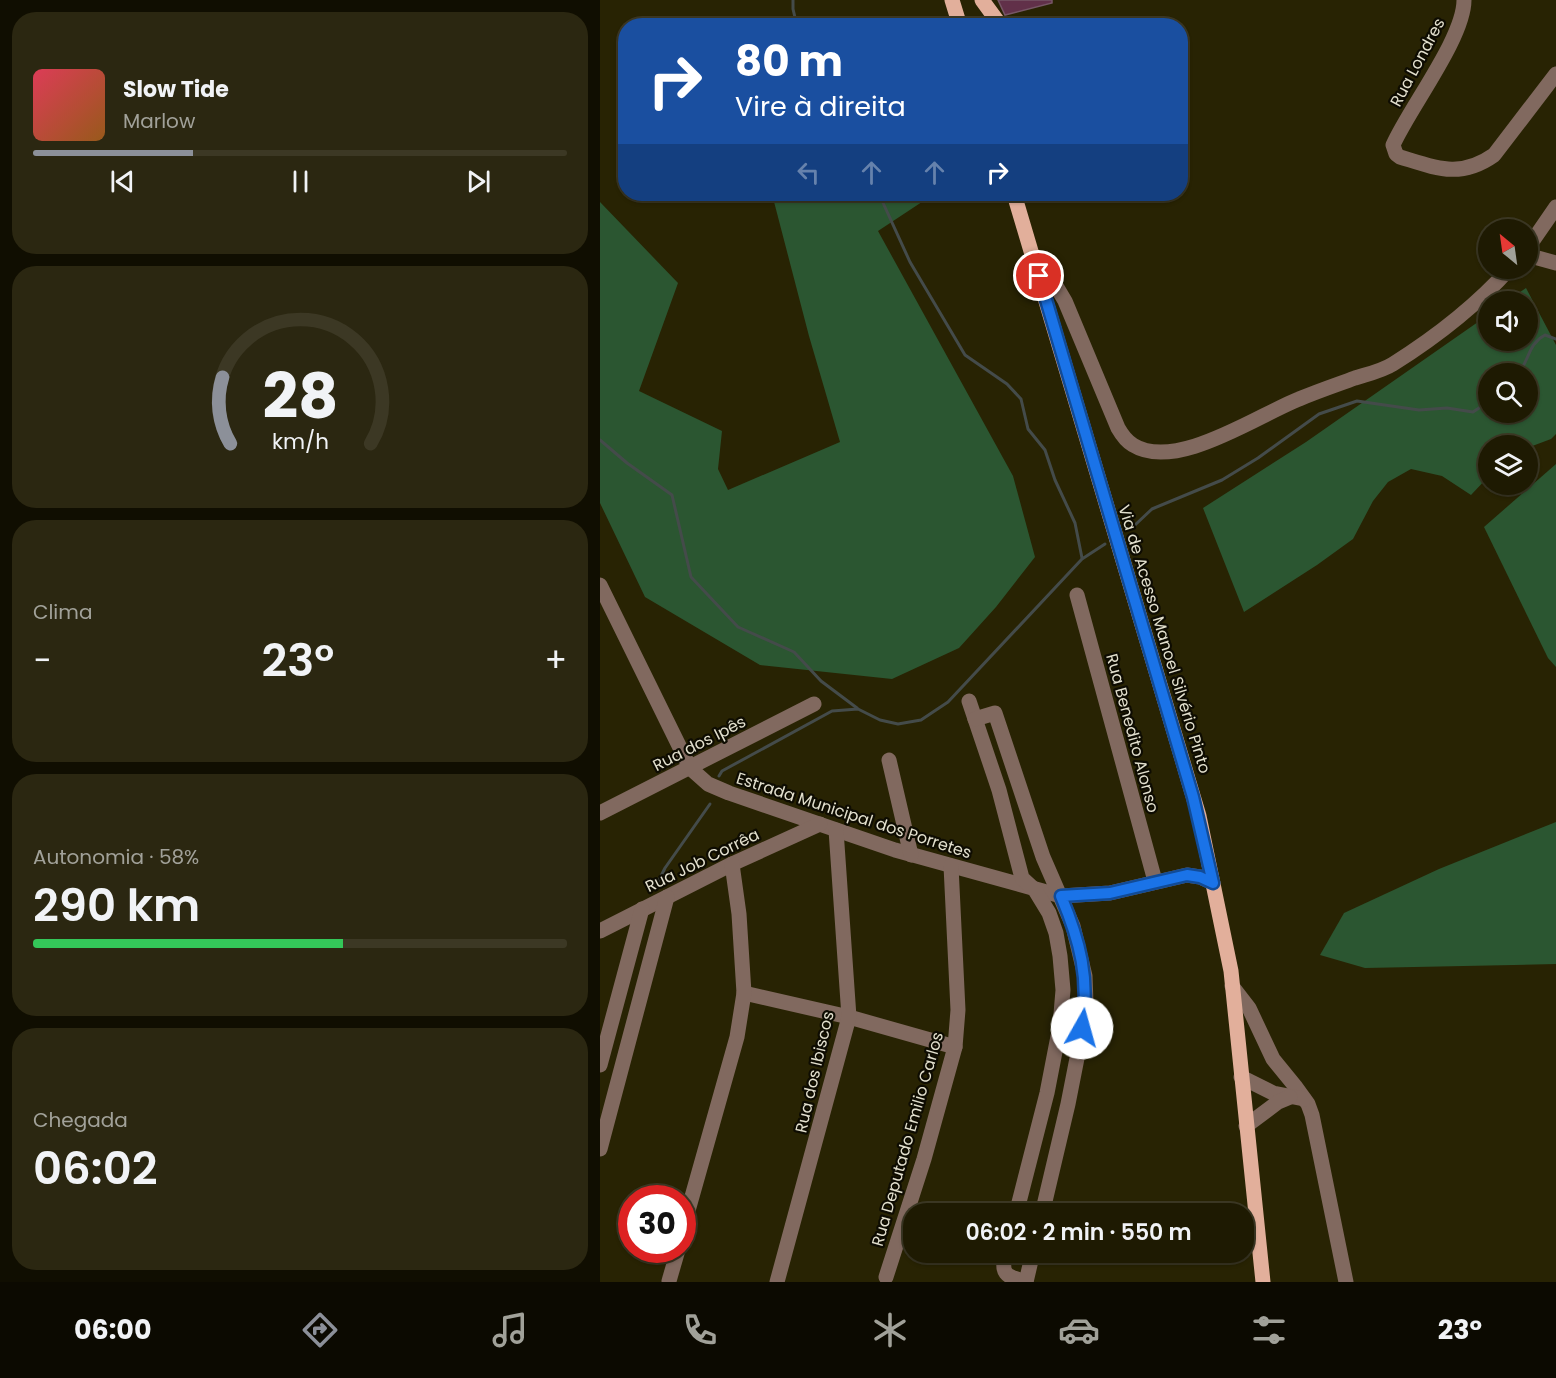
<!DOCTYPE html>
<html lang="pt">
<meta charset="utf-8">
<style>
:root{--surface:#1e1a02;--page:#2b2711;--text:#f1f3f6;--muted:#a1a199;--line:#3c3824;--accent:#8c9099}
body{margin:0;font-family:Poppins,sans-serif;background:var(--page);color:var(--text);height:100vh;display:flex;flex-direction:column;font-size:22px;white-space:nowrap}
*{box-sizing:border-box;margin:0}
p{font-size:20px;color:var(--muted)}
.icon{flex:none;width:33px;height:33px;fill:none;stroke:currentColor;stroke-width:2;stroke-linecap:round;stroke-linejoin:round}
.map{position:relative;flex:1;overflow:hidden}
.panel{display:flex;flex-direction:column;gap:12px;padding:12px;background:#100e01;width:600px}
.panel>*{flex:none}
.banner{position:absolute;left:18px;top:18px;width:570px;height:183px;border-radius:24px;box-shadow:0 2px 4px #0004,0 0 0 2px var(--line);background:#1a4fa0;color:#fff;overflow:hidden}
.needle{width:39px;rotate:331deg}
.buttons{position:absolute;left:878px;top:219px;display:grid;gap:12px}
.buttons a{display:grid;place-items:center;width:60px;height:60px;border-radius:50%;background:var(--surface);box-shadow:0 2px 4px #0004,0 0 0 2px var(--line);font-size:30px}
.speed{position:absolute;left:18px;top:1185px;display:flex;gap:12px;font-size:30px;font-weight:700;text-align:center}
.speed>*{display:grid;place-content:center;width:78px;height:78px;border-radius:50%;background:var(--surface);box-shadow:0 2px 4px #0004,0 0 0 2px var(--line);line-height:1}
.speed .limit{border:9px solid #d22;background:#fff;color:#111}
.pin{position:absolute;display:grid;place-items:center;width:51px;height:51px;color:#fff;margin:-26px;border:3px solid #fff;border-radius:50%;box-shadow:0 2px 6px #0007}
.me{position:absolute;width:66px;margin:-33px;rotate:7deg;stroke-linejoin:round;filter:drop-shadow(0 0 4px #0008)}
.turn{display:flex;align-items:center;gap:21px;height:126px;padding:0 18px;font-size:27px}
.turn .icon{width:78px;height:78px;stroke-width:2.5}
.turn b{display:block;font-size:42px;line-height:51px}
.lanes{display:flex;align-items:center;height:57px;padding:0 18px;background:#0003;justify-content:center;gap:30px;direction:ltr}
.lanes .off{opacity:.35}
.big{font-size:45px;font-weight:600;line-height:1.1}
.panel .tile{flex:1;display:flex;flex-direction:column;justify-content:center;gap:9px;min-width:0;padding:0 21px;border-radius:24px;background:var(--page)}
.panel .dial{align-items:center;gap:0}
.dial svg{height:156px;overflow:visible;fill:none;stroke:var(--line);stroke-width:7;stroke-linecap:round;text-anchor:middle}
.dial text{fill:var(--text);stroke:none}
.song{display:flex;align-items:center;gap:18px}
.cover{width:72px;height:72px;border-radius:9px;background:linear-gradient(135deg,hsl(350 70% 55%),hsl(30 70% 35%))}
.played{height:6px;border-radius:3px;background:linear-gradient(90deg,var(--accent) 30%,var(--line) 30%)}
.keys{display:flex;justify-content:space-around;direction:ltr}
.heat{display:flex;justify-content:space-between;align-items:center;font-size:33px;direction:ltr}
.charge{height:9px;border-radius:4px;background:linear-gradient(90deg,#34c759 58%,var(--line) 0)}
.trip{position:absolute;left:303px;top:1203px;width:351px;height:60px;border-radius:24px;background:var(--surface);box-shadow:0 2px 4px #0004,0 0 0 2px var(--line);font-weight:600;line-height:60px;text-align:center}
.tab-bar{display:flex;height:96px;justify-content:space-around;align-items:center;background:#0c0a01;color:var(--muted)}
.tab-bar .icon{width:42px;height:42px}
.tab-bar .current{color:var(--accent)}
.tab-bar b{font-size:27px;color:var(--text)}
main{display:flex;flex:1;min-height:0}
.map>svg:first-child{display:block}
.forest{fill:#2b5631;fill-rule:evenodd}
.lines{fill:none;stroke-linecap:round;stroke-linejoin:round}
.stream{stroke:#444b4a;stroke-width:3}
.building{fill:#613049;stroke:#765665;stroke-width:1.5}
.minor{stroke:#81695f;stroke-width:15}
.major{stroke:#e2af9b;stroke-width:15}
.route-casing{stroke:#114b97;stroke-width:15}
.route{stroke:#1a73e8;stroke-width:10}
.labels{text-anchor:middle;stroke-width:4.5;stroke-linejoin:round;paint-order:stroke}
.street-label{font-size:16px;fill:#e3e0ce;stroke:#0e0c02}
</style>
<main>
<section class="panel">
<div class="tile">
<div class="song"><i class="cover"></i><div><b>Slow Tide</b><p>Marlow</p></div></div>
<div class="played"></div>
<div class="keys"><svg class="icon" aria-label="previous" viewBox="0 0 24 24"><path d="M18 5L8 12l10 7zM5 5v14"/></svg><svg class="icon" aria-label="pause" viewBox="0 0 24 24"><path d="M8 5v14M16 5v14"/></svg><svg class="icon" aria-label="next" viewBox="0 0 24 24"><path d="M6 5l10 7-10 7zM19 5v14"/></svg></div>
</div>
<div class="tile dial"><svg viewBox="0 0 100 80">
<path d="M14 69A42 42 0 1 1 86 69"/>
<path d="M14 69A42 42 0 0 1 10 35" stroke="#8c9099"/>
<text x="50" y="56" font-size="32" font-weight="700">28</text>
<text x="50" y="72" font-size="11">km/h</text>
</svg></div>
<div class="tile"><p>Clima</p>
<div class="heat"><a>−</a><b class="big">23°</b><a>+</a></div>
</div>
<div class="tile"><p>Autonomia · 58%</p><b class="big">290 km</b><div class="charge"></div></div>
<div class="tile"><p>Chegada</p><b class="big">06:02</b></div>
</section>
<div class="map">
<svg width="956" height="1282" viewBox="0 0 956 1282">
<rect width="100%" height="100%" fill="#282303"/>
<g class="forest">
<path d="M172,194H334L278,231L413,476L435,557L396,607L359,648L292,679L160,665L45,597L0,503V202L78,283L39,391L122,431L118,469L128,490L240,442L209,336Z"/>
<path d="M926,288L956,345V434L951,439L927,448V446H888V477L871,495L842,476L811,469L788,482L773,501L753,539L717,565L644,612L603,508L706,442L888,315V340H927V302L907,301ZM888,374H927V412H888Z"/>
<path d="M956,464V667L948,658L884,527Z"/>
<path d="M956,822V964L765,968L720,955L744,913L839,869Z"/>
</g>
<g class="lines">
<g class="stream">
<path d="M193,0V9L197,26"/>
<path d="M279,194L310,262L365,355L407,384L421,399L428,429L445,450L455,480L475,523L482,558"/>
<path d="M918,374C930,359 928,344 945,335L956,339"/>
<path d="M0,440L27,463L72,495L91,577L138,627L194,652L221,681L257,708"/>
<path d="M535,525L552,509L622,480L658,458L719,414L757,401L819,410L847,408L873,412L888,402"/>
<path d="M119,776L122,771L232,711L258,709L280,720L298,724L321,720L348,702L482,559L505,544"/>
<path d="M58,882L65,868L110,804"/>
</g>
</g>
<path class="building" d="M398,0H452V3L405,15Z"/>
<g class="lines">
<g class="minor">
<path d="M864,0C864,38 810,107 793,145L796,154L800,157C836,168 860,179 894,155L956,74"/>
<path d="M927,249L956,207"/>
<path d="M432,254L446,269L465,301L518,428C522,435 526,441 533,445C576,472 658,415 699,399C718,391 736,385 755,378C768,374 782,371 793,364C836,337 876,306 910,268"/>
<path d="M927,255L956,263"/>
<path d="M0,585L90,768L108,784L129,793L295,850L461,896L510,893L587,875L600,877L613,883"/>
<path d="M477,595L555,881"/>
<path d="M369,701L399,790L422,878L435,890L449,913L456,933L460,956L463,990L460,1026L447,1093L416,1214"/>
<path d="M375,719L395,713L443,857L473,926L485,976L486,1003L480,1043L468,1104L442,1214"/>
<path d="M289,760L311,855"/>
<path d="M0,813L214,704"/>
<path d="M0,931L132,864L220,824"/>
<path d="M632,986L649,1008L673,1059L695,1086L708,1104L712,1115L746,1282"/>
<path d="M144,993L249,1017L355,1047"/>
<path d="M0,1065L42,909"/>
<path d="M641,1077L673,1093L704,1099"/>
<path d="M646,1126L678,1102L690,1097"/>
<path d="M0,1149L67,897"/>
<path d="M82,1232L137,1037L144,993L139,914L132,864"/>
<path d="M406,1252C400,1275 406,1276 426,1282"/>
<path d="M286,1277L324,1159L355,1047L358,1010L351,866"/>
<path d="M69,1281L78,1250"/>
<path d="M177,1282L249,1017L236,830"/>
<path d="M426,1282L433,1252"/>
</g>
<g class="major">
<path d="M352,0L360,26"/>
<path d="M382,0L401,26"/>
<path d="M414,194L599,816L631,971L663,1282"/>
</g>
</g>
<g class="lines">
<g class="route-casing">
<path id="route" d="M439,276L593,797L613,883L600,877L587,875L510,893L461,896C480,941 490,979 482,1028"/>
</g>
<use href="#route" class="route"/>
</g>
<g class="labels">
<g class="street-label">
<text transform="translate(817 62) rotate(-62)" y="6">Rua Londres</text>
<text transform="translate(565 639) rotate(73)" y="6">Via de Acesso Manoel Silvério Pinto</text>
<text transform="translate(533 733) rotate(75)" y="6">Rua Benedito Alonso</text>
<text transform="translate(99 743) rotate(-27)" y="6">Rua dos Ipês</text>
<text transform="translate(254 815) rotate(18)" y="6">Estrada Municipal dos Porretes</text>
<text transform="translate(102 860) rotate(-26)" y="6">Rua Job Corrêa</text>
<text transform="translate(214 1072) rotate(-77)" y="6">Rua dos Ibiscos</text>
<text transform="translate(307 1139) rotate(-74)" y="6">Rua Deputado Emilio Carlos</text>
</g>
</g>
</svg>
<div class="buttons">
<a><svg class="needle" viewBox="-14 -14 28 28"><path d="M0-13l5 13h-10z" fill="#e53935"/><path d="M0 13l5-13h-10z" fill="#a1a199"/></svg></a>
<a><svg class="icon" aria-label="sound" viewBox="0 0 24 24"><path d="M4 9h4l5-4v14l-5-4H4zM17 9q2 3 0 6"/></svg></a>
<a><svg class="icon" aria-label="search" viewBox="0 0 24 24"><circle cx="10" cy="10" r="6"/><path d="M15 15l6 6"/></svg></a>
<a><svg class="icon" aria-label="layers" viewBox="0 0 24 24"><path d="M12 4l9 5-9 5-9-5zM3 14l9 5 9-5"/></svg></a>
</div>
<div class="speed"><div class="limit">30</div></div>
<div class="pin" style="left:439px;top:276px;background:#d93025"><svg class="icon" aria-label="arrive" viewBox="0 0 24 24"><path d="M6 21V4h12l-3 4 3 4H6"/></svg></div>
<svg class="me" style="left:482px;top:1028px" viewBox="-20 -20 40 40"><circle r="19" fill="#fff"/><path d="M0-13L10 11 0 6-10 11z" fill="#1a73e8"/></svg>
<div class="trip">06:02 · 2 min · 550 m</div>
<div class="banner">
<div class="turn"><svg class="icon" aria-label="right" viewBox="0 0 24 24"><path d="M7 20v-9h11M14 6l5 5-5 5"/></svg><div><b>80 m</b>Vire à direita</div></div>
<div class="lanes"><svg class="icon off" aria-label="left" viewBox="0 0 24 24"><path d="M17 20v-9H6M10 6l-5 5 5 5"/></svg><svg class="icon off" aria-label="ahead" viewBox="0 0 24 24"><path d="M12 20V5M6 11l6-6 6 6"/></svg><svg class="icon off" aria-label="ahead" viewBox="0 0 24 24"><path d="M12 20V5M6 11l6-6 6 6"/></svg><svg class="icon" aria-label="right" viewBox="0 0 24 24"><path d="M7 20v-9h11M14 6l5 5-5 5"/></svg></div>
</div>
</div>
</main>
<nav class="tab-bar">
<b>06:00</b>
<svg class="icon current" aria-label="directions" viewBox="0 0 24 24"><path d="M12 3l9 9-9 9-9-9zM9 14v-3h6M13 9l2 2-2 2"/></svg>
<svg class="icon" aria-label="music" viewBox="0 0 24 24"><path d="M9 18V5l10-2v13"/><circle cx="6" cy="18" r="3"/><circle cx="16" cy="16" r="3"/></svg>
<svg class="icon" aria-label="phone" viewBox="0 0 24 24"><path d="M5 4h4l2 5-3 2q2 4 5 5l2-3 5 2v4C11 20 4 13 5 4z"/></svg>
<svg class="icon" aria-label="climate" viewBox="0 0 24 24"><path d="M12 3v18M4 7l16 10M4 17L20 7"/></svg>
<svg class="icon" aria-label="car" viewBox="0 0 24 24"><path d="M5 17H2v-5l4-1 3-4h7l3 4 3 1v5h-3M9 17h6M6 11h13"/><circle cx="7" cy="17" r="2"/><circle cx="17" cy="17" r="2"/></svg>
<svg class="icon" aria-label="filters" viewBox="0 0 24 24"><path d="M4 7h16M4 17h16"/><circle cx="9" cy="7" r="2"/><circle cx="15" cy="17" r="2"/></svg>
<b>23°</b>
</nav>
